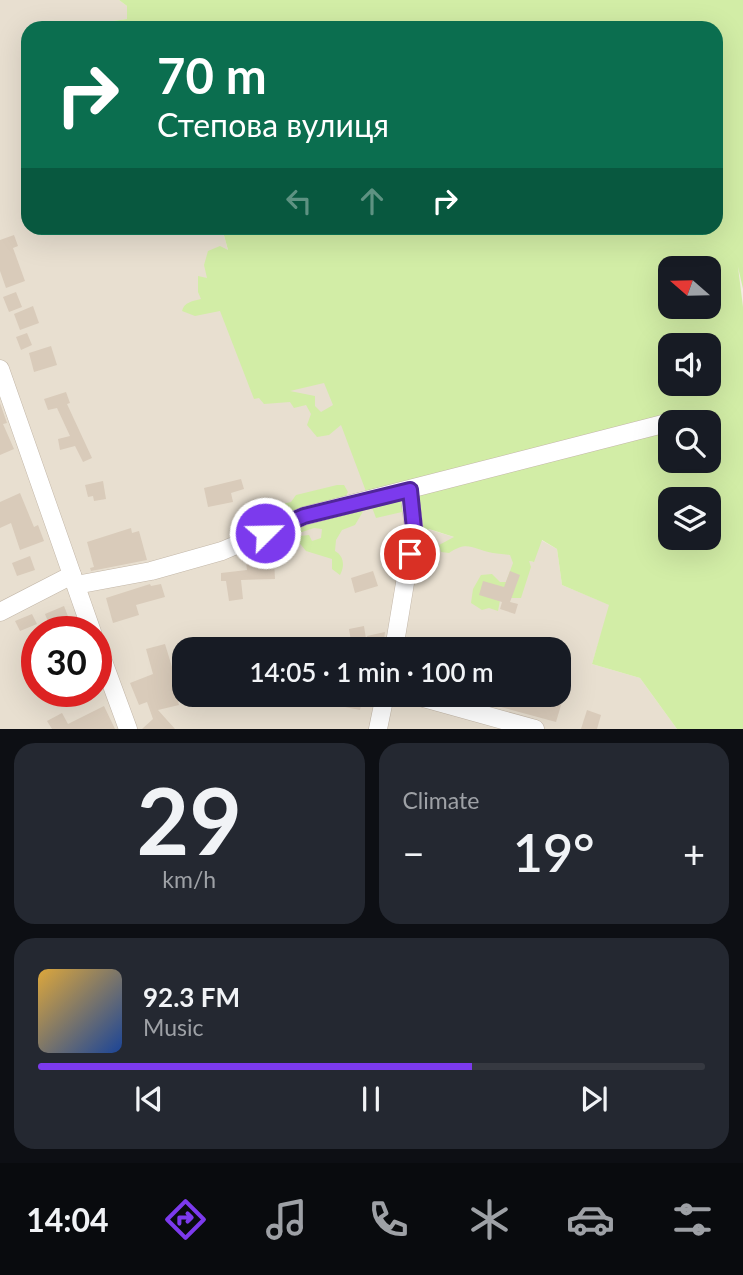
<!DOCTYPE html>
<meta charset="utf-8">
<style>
:root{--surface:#171b24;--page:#242831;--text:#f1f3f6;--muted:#9ea1a6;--line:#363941;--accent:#7c3aed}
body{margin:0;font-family:Lato,sans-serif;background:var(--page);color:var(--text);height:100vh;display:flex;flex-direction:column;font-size:26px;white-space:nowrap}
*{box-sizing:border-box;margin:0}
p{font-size:23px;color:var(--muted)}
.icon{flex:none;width:38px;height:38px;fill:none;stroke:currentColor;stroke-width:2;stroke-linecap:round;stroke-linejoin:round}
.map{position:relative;height:729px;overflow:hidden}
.drawer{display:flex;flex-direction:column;gap:14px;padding:14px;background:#0d0f14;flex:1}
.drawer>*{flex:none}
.top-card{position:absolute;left:21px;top:21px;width:702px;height:214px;border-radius:21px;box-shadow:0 7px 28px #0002;background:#0b6e4f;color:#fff;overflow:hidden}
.needle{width:46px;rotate:290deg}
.buttons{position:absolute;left:658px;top:256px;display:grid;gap:14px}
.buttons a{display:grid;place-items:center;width:63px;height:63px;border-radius:14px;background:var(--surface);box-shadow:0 7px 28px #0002;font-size:35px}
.speed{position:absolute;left:21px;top:616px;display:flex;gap:14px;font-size:35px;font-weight:700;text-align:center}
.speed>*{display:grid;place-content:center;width:91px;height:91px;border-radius:50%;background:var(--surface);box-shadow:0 7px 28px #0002;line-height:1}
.speed .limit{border:10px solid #d22;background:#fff;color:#111}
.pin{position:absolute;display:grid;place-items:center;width:60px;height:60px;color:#fff;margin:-30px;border:4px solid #fff;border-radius:50%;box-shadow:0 2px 7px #0007}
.me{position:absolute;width:77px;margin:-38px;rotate:67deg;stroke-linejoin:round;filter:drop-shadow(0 0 5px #0008)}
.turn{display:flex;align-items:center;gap:24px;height:147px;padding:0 21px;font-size:32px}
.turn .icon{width:91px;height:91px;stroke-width:2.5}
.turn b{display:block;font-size:49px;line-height:60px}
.lanes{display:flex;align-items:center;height:66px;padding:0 21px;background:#0003;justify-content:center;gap:35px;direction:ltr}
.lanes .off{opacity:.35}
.big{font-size:52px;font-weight:600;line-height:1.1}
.drawer .card{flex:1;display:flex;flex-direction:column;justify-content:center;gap:10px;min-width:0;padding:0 24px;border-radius:21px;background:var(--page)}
.drawer .dial{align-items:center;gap:0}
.dial b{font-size:91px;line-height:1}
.song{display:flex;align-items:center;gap:21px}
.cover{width:84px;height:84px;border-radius:10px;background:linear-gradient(135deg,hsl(40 70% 55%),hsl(220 70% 35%))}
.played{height:7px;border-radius:4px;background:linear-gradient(90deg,var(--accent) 65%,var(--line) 65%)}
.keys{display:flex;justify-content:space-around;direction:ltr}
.heat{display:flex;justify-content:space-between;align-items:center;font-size:38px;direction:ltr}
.drawer .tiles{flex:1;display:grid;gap:14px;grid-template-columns:1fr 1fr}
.card:last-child{grid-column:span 2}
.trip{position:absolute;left:172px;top:637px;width:399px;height:70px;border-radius:21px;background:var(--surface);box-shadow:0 7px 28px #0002;font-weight:600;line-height:70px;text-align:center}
.tabs{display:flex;height:112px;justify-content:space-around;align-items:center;background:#090b0e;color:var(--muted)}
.tabs .icon{width:49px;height:49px}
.tabs .current{color:var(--accent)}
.tabs b{font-size:32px;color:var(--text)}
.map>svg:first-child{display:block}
.residential{fill:#e8dfd0;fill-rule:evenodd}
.green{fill:#d2eda6;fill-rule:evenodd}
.building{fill:#d9cbba}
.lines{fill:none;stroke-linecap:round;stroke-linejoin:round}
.minor-casing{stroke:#c3b7a8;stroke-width:19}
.minor{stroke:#fff;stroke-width:18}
.route-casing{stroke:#51269a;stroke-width:18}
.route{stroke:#7c3aed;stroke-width:12}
</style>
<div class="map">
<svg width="743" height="729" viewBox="0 0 743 729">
<rect width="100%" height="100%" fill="#f4ede3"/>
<path class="residential" d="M0,0H119L127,6V19L113,21L107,28H28V228H222L233,269L208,278L325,383L402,512L419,520L428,529L533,562L541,540L557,549L562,585L610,605L592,664L640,678L677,729H0ZM37,632H96V691H37ZM184,649H558V695H184Z"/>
<g class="green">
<path d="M119,0H743V289L738,267L743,307V729H677L640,678L592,664L609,605L562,585L557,549L542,540L534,562L529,561L531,567L521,598H511L501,595L498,611L489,608L482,610L471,603L473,589L481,575L492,574L500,582H506L513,563L510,555C505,554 498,554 493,553C472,549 468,540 449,553L441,552L439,545L454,537L429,529L418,537L419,520L402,512L376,518L341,425L329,435L317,437L307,425L311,414L306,405L294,408L290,402L264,404L259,398L254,399L220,311L195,316L182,311C184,302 193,301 201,299L198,292V276L207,278L204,265L208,251L220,246L228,250L222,228H716V28H107L113,21L127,19V6ZM670,268H709V306H670ZM670,345H709V383H670ZM324,383L333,405L321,412L315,406V396L290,391ZM670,422H709V460H670ZM670,499H709V537H670Z"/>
<path d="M337,485H344L348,492L345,498L365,508L355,525L342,530L336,540L335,551C344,556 345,566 340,575L332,569V559L306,551L297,540L299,536L309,535L312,541L321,538L322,529L314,528L290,536L285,533L301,511L296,510L285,519L274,514L282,504L291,502L296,495Z"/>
</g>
<g class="building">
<path d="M14,235L18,246L13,248L25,281L6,288L0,271V240Z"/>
<path d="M16,292L22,307L9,312L3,297Z"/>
<path d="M33,306L39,323L20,330L14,314Z"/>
<path d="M27,333L32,345L21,350L16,337Z"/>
<path d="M51,346L57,365L34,372L29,353Z"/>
<path d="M66,392L70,403L67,404L92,458L83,462L75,446L60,450L58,439L70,436L57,408L48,410L44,399Z"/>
<path d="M0,403L7,423L3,424L14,449L0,455Z"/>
<path d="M241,479L244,489L231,493L233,502L208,507L204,488Z"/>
<path d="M103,481L106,499L94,501L93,496L88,497L85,485Z"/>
<path d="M20,493L34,527L38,525L44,541L20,550L11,523L0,528V502Z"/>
<path d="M131,528L132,533L139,531L147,560L91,571L90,568L94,567L87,542Z"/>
<path d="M261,547L266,559H274L275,579L241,580L243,599L229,601L226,581H221V573L247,570L245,554Z"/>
<path d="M30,556L35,570L17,576L12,563Z"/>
<path d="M373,571L378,586L355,593L351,578Z"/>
<path d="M510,571L520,575L510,602L518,604L515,614L500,609L502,602L479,595L483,581L504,587Z"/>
<path d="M150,584L151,586L161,584L165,597L136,605L139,615L113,623L106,598Z"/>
<path d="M64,606L71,624L63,627L64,632H52L45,614Z"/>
<path d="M32,614L37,624L20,631L15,621Z"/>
<path d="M364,626L366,639L351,641L349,629Z"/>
<path d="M385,632L383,649H370L367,636Z"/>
<path d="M165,644L172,667L184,663V679L173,682L179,705L158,710L175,729H142L153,719L147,702L139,705L130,683L153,674L146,649Z"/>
<path d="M348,695H363L360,710L345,707Z"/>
<path d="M481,695H564L556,722L479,701Z"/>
<path d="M104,706L115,729H52L47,721L62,713L68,724Z"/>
<path d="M587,710L601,715L597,729H581Z"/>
</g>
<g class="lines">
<g class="minor-casing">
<g id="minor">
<path d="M0,369L92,632"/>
<path d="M76,585L151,571L222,551L304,516L663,424"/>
<path d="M0,612L72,575"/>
<path d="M96,642L128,729"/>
<path d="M394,649L414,529L409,490"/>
<path d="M413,695L535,729"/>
<path d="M378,729L385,695"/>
</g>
</g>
<use href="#minor" class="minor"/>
</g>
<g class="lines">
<g class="route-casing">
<path id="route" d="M265,533L304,516L410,490L414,529L410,554"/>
</g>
<use href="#route" class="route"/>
</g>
</svg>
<div class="buttons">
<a><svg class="needle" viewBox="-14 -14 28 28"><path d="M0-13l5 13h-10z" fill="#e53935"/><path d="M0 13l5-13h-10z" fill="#9ea1a6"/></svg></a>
<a><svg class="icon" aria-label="sound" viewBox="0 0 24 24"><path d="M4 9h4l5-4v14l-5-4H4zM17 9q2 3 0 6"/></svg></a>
<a><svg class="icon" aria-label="search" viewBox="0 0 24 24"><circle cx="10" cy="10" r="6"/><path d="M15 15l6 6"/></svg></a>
<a><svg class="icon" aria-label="layers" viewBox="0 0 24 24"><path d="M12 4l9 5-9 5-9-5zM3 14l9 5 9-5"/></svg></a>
</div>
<div class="speed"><div class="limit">30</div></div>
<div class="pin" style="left:410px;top:554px;background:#d93025"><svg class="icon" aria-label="arrive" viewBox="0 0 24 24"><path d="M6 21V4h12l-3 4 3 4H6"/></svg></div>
<svg class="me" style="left:265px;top:533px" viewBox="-20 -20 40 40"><circle r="17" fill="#7c3aed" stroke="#fff" stroke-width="3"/><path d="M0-11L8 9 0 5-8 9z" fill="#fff"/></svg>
<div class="trip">14:05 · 1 min · 100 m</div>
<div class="top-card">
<div class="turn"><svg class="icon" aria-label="right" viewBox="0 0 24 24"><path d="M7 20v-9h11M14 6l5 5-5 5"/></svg><div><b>70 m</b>Степова вулиця</div></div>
<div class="lanes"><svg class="icon off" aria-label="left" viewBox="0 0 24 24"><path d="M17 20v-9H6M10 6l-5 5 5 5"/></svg><svg class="icon off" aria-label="ahead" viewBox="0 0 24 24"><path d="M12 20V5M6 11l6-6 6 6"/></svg><svg class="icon" aria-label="right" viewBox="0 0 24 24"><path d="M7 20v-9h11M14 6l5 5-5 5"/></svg></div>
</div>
</div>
<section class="drawer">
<div class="tiles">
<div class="card dial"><b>29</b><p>km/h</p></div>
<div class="card"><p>Climate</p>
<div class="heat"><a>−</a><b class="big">19°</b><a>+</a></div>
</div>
<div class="card">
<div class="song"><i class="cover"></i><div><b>92.3 FM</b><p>Music</p></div></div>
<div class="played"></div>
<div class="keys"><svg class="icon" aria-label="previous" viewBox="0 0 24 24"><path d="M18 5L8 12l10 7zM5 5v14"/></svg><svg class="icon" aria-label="pause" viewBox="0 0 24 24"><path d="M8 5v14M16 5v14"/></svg><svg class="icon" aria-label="next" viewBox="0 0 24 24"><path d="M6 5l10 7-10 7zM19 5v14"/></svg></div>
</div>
</div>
</section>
<nav class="tabs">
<b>14:04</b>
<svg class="icon current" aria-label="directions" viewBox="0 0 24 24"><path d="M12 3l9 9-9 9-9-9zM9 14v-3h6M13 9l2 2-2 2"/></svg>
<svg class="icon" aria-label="music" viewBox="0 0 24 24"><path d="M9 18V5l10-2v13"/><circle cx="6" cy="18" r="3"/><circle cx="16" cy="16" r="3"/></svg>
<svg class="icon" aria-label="phone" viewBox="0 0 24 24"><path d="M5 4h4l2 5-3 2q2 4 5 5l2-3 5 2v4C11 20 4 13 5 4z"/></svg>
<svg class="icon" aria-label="climate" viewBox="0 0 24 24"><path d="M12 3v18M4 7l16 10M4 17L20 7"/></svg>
<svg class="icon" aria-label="car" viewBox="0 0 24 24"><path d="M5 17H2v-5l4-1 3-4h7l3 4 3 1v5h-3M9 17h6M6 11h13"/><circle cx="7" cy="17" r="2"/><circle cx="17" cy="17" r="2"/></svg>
<svg class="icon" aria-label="filters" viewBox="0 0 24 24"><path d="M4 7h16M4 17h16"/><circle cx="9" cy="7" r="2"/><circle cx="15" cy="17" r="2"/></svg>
</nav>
